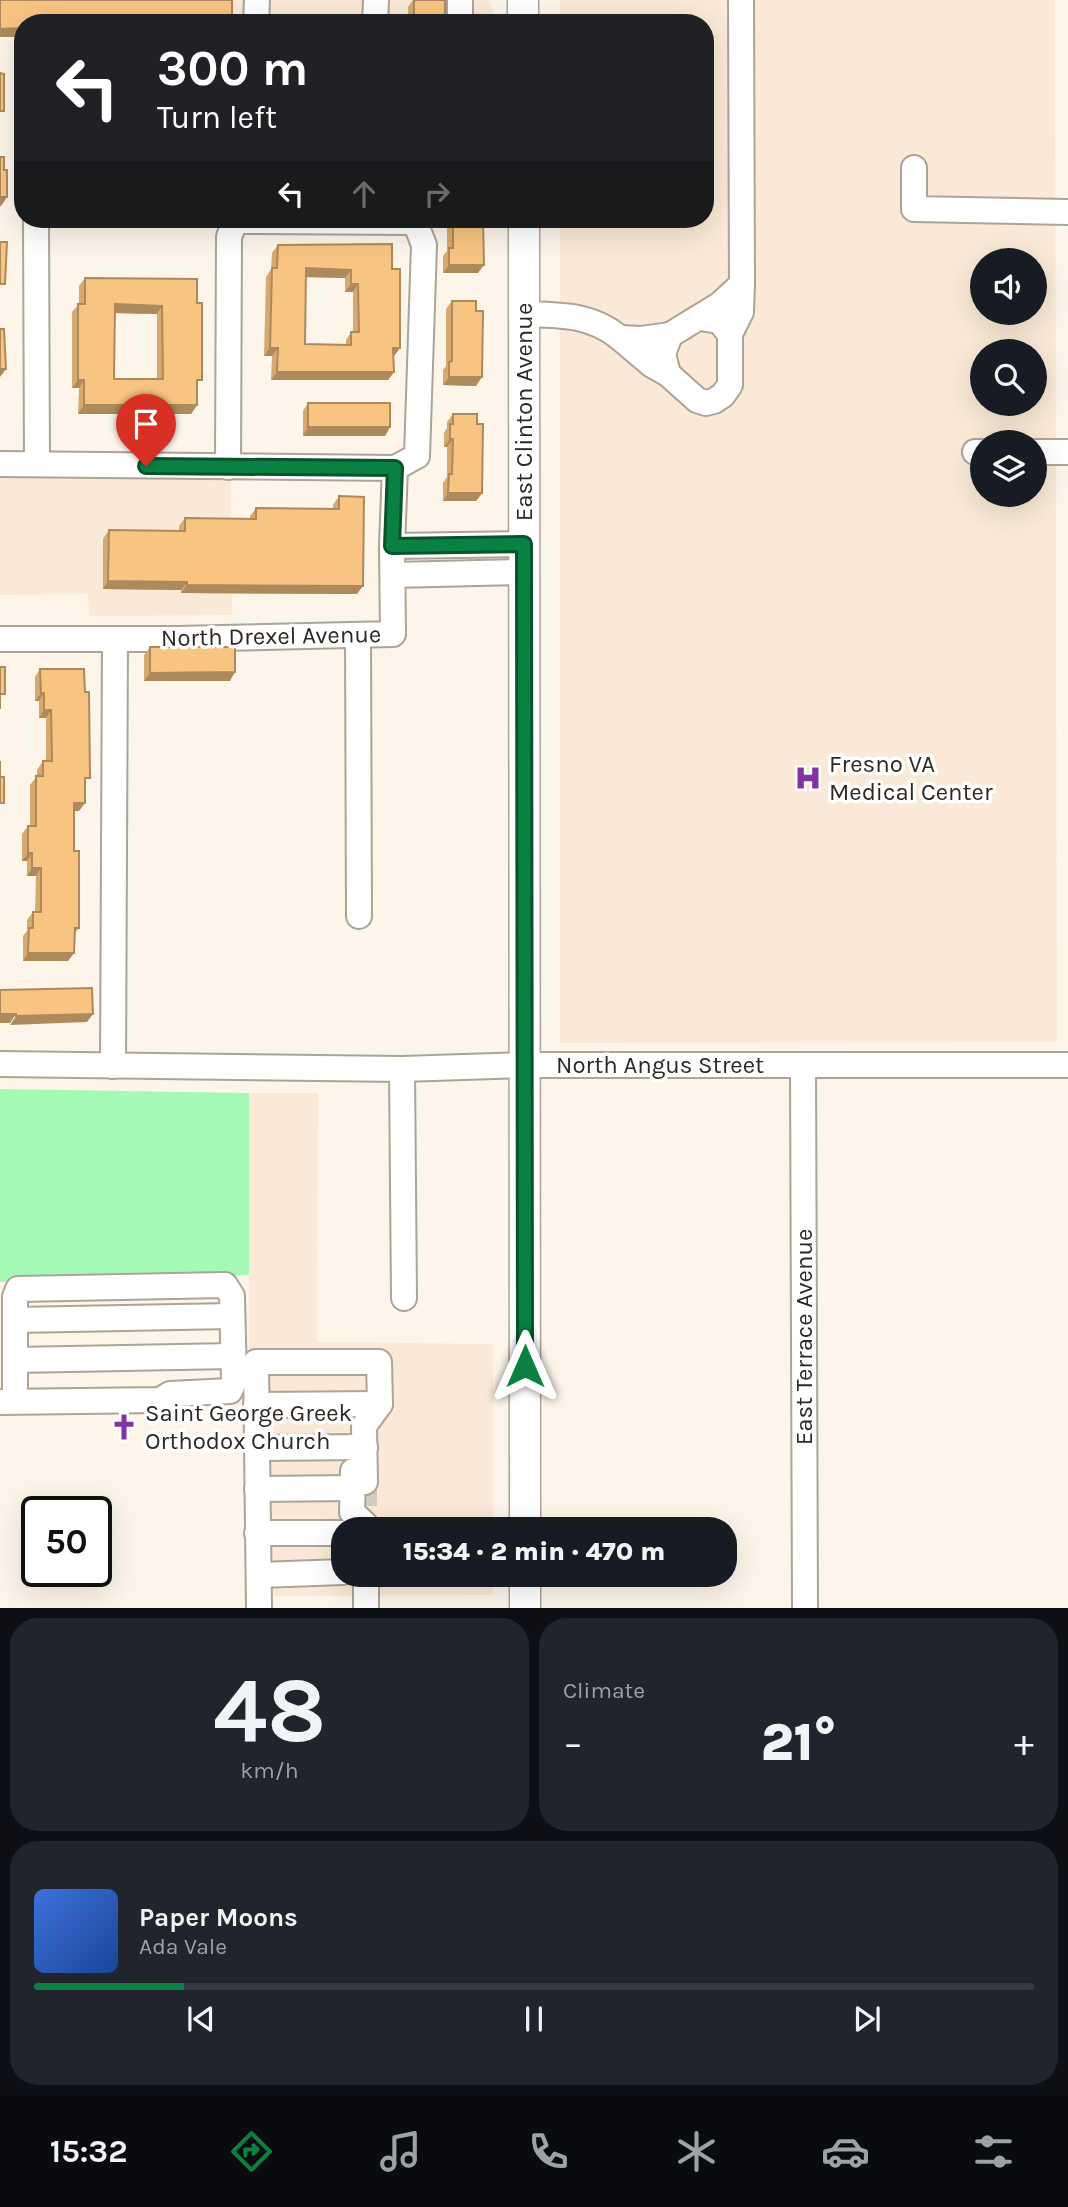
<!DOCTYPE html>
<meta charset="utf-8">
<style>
:root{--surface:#171b24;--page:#20242c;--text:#f1f3f6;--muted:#9ea1a6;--line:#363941;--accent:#0b8043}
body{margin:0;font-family:Karla,sans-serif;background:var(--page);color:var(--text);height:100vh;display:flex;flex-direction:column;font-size:26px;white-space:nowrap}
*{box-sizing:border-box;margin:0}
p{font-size:23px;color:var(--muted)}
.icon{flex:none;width:38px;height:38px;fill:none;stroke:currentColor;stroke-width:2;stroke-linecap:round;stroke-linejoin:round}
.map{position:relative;height:1608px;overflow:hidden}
.panel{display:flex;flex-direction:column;gap:10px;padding:10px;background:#0d0f14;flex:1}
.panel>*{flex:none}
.guide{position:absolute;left:14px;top:14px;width:700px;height:214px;border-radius:28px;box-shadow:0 7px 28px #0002;background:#202124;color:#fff;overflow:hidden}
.tools{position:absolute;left:970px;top:248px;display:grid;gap:14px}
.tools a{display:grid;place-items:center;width:77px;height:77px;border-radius:50%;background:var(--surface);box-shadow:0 7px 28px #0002;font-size:35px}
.speed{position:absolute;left:21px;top:1496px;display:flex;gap:14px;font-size:35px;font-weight:700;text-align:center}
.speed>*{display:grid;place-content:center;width:91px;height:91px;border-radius:50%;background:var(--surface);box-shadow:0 7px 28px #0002;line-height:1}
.speed .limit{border:4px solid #111;border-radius:10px;background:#fff;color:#111}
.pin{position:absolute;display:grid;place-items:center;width:60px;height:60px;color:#fff;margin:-72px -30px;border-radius:50% 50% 50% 0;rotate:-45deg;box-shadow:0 0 7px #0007}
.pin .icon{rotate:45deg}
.me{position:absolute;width:77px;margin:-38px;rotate:0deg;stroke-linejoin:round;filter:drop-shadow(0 0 5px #0008)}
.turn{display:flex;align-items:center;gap:24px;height:147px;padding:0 28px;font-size:32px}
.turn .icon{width:91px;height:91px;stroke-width:2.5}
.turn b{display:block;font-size:49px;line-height:60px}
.lanes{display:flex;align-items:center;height:66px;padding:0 28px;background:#0003;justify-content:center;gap:35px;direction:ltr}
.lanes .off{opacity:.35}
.big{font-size:52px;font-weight:800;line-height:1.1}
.panel .widget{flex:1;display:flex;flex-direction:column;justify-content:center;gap:10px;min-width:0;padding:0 24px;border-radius:28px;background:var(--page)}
.panel .dial{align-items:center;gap:0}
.dial b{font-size:91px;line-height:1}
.song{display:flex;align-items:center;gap:21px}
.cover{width:84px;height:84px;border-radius:10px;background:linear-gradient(135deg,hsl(220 70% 55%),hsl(220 70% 35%))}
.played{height:7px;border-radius:4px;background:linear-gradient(90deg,var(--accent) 15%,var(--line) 15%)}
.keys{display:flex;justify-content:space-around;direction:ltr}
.heat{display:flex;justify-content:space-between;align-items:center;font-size:38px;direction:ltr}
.panel .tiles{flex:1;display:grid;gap:10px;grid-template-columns:1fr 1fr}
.widget:last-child{grid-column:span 2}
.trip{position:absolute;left:331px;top:1517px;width:406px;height:70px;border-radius:28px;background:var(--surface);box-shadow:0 7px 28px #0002;font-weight:800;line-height:70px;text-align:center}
.tabs{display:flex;height:112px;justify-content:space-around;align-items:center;background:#090b0e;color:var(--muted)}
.tabs .icon{width:49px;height:49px}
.tabs .current{color:var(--accent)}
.tabs b{font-size:32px;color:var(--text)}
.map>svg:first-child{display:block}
.built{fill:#f9e9d6;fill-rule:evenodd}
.green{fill:#a4fab5}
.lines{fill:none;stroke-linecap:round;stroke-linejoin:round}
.minor-tunnel{stroke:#d3ccc2;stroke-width:24;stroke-dasharray:24 12;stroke-linecap:butt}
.minor-casing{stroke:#ada396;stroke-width:28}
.major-casing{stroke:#ada396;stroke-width:33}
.minor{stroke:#fff;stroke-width:24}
.major{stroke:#fff;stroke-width:30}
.wall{fill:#d5a970;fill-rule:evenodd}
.shaded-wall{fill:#ae895b}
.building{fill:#f8c482;stroke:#ae895b;stroke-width:2;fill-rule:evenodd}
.route-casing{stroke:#07532c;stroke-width:18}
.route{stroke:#0b8043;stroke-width:12}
.labels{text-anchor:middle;stroke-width:7;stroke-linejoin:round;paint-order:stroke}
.street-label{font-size:24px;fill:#2c2823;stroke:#fff}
.poi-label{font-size:24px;fill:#2c2823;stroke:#fff;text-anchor:start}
</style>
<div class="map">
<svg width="1068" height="1609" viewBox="0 0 1068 1609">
<rect width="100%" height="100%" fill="#fdf5ea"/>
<g class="built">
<path d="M173,0H489L493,9V23H173Z"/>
<path d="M560,0H1055L1057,1042L560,1043V219H705V23H560ZM982,261H1034V313H982ZM982,352H1034V404H982ZM982,443H1034V495H982Z"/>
<path d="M0,456L231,478L232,615L89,616L88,594L0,595Z"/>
<path d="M249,1093H318L317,1342L493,1344V1529L343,1530V1575H493V1595L249,1596Z"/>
</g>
<path class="green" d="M0,1089L249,1093V1275L0,1282Z"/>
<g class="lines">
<path class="minor-tunnel" d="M365,1482V1512"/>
<g class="minor-casing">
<g id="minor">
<path d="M460,0V23"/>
<path d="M741,0L742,284"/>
<path d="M256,23L257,0"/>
<path d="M375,23L376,0"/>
<path d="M914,168V209L1068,212"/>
<path d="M36,219L37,464"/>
<path d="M233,219L235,221L415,222L424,245L417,456L395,468"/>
<path d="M524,314C560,315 591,314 620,338"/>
<path d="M700,318L719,321L730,334V385L723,395L714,401L706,403L697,400L668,374L663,354L670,335L719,305L742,284L741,312L730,334"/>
<path d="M668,374L652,365L620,338L641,339L670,335"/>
<path d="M975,452H982"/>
<path d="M1034,452H1068"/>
<path d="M0,464L395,468L392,546L393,634L177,639H0"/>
<path d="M228,467L229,237L235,221"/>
<path d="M392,546L524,544"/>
<path d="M393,575L524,572"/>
<path d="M358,635L359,916"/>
<path d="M0,1064L402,1069L525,1065H1068"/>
<path d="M803,1065L805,1609"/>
<path d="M113,1066L115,639"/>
<path d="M402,1069L404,1298"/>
<path d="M15,1320L232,1316"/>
<path d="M15,1360L233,1356"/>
<path d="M0,1402L160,1400L170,1394L230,1391L234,1382L232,1296L225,1285L18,1289L15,1297V1401"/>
<path d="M256,1405L380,1404"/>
<path d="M257,1448L365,1447"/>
<path d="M353,1471L352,1512L365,1524"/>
<path d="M257,1489L352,1488"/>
<path d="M257,1533H343"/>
<path d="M260,1575L343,1572"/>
<path d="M366,1575V1609"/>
<path d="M259,1609L256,1362H379L380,1404L364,1426L365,1482"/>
</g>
</g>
<g class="major-casing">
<g id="major">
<path d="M523,0V23"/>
<path d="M524,219L525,1530"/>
<path d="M525,1609V1575"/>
</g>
</g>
<use href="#minor" class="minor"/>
<use href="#major" class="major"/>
</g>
<g class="wall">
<path d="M413,0H445V23H408V7Z"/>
<path d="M447,219H483L478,273H443V256L447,251Z"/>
<path d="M278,245L392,269L400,348L394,356V372L388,380H271L272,356H264L266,277L271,269L272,253ZM306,277L345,278V292H353V332H351L346,340V345L305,344Z"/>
<path d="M85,278L197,279V405L191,414H78L79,388H72V312L79,304V286ZM114,313L157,314V379H114Z"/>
<path d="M452,301L476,386L443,385V370L446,366V309Z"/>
<path d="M308,403L390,427L385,436H303V411Z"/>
<path d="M453,414L477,424L482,493L476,501H443V483L447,477V447H444V433L447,428V422Z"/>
<path d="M339,496L357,594L181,593V590L103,589V539L109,530L179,531V526L185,518L250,519V516L256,508L333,509V505Z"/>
<path d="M150,647L230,681H144V655Z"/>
<path d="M40,669L85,784L79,811H74V851L79,928L74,934V953L68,961H23V936L27,931V920L33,912H35L36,876H27V861H22V834L28,826H30V785L37,776V770L43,761H46V718H39V701H35V677Z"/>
</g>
<g class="shaded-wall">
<path d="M59,16H88L83,23H55Z"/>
<path d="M23,28V37H0V29Z"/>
<path d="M0,197H7L1,206H0Z"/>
<path d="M449,265H484L478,273H443Z"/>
<path d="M306,268L351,270L345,278L300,277Z"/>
<path d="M351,284H358L353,292H345Z"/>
<path d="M115,304L162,306L157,314L109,313Z"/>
<path d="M270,348H278L272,356H264Z"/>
<path d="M393,348H400L394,356H388Z"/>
<path d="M0,369H6L0,377Z"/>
<path d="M277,372H394L388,380H271Z"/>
<path d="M449,377H482L476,386L443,385Z"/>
<path d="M78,380H84L79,388H72Z"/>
<path d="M84,405H197L191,414H78Z"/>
<path d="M308,427H390L385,436H303Z"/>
<path d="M450,439H453L447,447H444Z"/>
<path d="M448,493H482L476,501H443Z"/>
<path d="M108,581L187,582L181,590L103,589Z"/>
<path d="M187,585L363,586L357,594L181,593Z"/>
<path d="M235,672L230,681H144L150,673Z"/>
<path d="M41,693H44L39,701H35Z"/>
<path d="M44,710H51L46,718H39Z"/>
<path d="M74,803H85L79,811H68Z"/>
<path d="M28,853H32L27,861H22Z"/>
<path d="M32,868H41L36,876H27Z"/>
<path d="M28,953H74L68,961H23Z"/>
<path d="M0,1014H16L10,1023H0Z"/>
<path d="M93,1014L87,1022L10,1025L16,1016Z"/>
</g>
<g class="building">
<path d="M0,0H232V23H88V16H59V23H23V28L0,29Z"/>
<rect x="414" y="0" width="31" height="23"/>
<path d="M0,73L4,74V111H0Z"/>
<path d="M0,157H4V170H7V197H0Z"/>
<path d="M453,219H483L484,265H449V248H453Z"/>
<path d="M0,242H7L5,284H0Z"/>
<path d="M392,244V269H400V348H393L394,372H277L278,348H270L272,268H277L278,245ZM306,268L351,270V284H358L359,332H351V345L305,344Z"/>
<path d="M85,278L197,279V303H202V380H197V405H84V380H78V304H85ZM115,304L162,306L163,379H114Z"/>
<path d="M452,301H476V311H483L482,377H449V362L452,361Z"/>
<path d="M0,329H4L6,369H0Z"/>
<rect x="308" y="403" width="82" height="24"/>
<path d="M453,414H477V424H483L482,493H448L449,474H452L453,439H450V424H453Z"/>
<path d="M339,496L364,497L363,586L187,585V582L108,581L109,530L185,531V518L256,519V508L339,509Z"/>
<path d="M150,647H235V672L150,673Z"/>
<path d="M0,667H5V694H0V709Z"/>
<path d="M40,669H84L85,692H89L90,778H85V803H74V851H79V928H75L74,953H28L29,928H33V912H41V868H32V853H28V826H36V776H43V761H52L51,710H44V693H41Z"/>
<path d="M0,761V777H4V803H0Z"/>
<path d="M92,988L93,1014L16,1016V1014H0V990Z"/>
</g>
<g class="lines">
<g class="route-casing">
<path id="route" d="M146,466L395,468L392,546L524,544L525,1366"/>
</g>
<use href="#route" class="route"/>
</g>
<defs>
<g id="hospital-bare" transform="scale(2.1)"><path d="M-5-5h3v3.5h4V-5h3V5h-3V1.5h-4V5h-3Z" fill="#8332a1" stroke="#fff" stroke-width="2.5" paint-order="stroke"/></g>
<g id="church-bare" transform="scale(2.1)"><path d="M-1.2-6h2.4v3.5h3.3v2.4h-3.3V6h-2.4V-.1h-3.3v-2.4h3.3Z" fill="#8332a1" stroke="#fff" stroke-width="2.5" paint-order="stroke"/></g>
</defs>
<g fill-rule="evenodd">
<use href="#hospital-bare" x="808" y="778"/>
<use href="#church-bare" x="124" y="1427"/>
</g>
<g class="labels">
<g class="street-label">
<text transform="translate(524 412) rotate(-90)" y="8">East Clinton Avenue</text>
<text transform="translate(271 636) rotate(-1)" y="8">North Drexel Avenue</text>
<text x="660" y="1073">North Angus Street</text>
<text transform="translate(804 1337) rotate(-90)" y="8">East Terrace Avenue</text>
</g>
<g class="poi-label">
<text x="829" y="772">Fresno VA<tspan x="829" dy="28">Medical Center</tspan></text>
<text x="145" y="1421">Saint George Greek<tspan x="145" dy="28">Orthodox Church</tspan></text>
</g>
</g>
</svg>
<div class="tools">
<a><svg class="icon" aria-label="sound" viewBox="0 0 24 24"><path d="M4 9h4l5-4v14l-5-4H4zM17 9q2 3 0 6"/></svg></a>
<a><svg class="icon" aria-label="search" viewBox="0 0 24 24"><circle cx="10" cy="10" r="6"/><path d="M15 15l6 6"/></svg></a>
<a><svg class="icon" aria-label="layers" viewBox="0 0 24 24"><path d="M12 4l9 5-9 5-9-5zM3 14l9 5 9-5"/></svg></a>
</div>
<div class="speed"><div class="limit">50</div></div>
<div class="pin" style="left:146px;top:466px;background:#d93025"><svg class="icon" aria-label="arrive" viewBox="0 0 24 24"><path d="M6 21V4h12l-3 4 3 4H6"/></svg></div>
<svg class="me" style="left:525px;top:1366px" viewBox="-20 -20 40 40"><path d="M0-17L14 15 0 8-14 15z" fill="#0b8043" stroke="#fff" stroke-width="4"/></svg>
<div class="trip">15:34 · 2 min · 470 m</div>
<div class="guide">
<div class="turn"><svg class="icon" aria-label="left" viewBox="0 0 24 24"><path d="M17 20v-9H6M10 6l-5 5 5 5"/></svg><div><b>300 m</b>Turn left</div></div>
<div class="lanes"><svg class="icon" aria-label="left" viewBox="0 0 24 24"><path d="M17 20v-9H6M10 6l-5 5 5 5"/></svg><svg class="icon off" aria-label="ahead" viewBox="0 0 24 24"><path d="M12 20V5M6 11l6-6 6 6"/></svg><svg class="icon off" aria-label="right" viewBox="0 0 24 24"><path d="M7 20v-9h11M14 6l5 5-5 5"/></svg></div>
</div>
</div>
<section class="panel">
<div class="tiles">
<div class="widget dial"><b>48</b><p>km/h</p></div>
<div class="widget"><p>Climate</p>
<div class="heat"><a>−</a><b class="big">21°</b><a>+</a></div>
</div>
<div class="widget">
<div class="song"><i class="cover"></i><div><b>Paper Moons</b><p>Ada Vale</p></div></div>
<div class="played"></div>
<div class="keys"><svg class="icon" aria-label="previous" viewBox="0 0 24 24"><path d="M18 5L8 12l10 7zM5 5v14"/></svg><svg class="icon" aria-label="pause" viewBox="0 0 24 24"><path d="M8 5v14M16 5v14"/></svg><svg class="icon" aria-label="next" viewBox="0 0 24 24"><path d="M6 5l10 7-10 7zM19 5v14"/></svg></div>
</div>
</div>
</section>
<nav class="tabs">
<b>15:32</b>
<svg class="icon current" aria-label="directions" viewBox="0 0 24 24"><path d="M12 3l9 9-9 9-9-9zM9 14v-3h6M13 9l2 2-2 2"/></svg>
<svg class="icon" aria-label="music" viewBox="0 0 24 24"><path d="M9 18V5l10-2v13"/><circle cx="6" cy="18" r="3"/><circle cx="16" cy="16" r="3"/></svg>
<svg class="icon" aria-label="phone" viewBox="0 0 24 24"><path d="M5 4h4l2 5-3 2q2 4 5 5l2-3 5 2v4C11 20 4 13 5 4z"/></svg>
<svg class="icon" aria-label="climate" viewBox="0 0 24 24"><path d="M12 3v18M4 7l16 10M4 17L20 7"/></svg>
<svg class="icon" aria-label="car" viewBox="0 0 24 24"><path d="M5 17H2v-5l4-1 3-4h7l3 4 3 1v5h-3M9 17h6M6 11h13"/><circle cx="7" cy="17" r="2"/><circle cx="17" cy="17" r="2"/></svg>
<svg class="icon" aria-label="filters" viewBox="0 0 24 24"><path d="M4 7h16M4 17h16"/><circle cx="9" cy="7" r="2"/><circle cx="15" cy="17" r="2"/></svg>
</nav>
